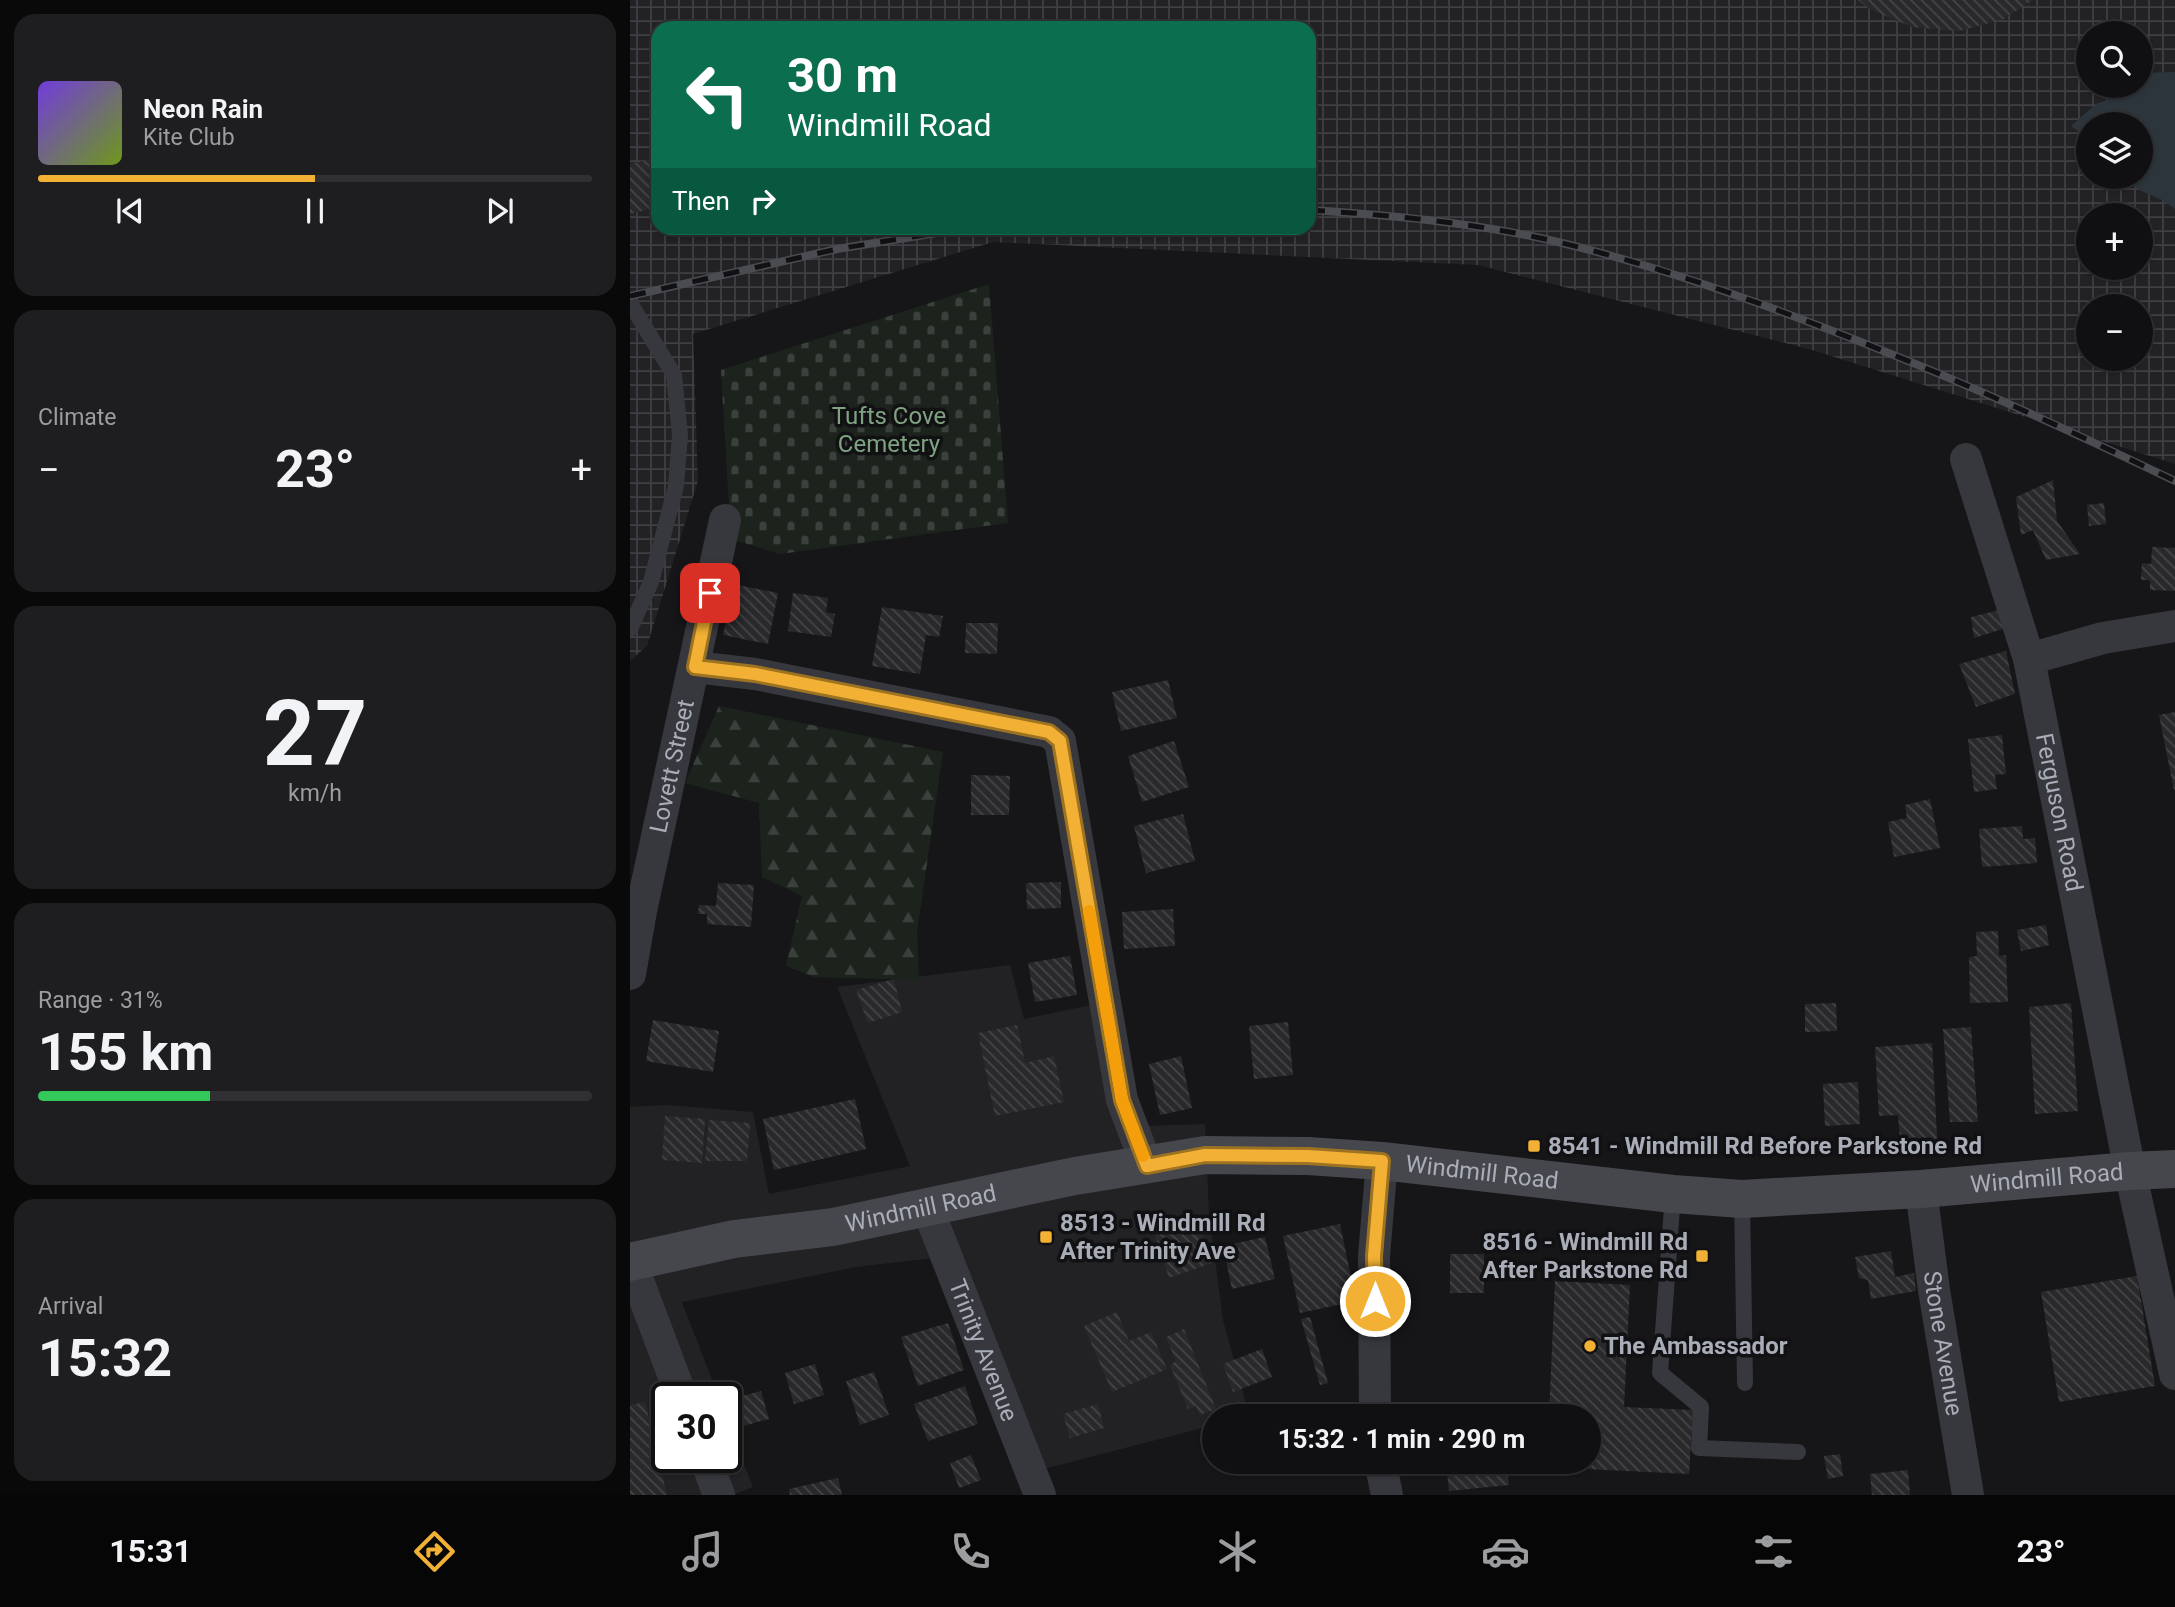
<!DOCTYPE html>
<meta charset="utf-8">
<style>
:root{--surface:#101012;--page:#1e1e20;--text:#f1f3f6;--muted:#9c9d9f;--line:#303032;--accent:#f2b134}
body{margin:0;font-family:Roboto,sans-serif;background:var(--page);color:var(--text);height:100vh;display:flex;flex-direction:column;font-size:26px;white-space:nowrap}
*{box-sizing:border-box;margin:0}
p{font-size:23px;color:var(--muted)}
.icon{flex:none;width:38px;height:38px;fill:none;stroke:currentColor;stroke-width:2;stroke-linecap:round;stroke-linejoin:round}
.map{position:relative;flex:1;overflow:hidden}
.side{display:flex;flex-direction:column;gap:14px;padding:14px;background:#09090a;width:630px}
.side>*{flex:none}
.guide{position:absolute;left:21px;top:21px;width:665px;height:214px;border-radius:21px;box-shadow:0 2px 5px #0004,0 0 0 2px var(--line);background:#0b6e4f;color:#fff;overflow:hidden}
.buttons{position:absolute;left:1446px;top:21px;display:grid;gap:14px}
.buttons a{display:grid;place-items:center;width:77px;height:77px;border-radius:50%;background:var(--surface);box-shadow:0 2px 5px #0004,0 0 0 2px var(--line);font-size:35px}
.speed{position:absolute;left:21px;top:1382px;display:flex;gap:14px;font-size:35px;font-weight:700;text-align:center}
.speed>*{display:grid;place-content:center;width:91px;height:91px;border-radius:50%;background:var(--surface);box-shadow:0 2px 5px #0004,0 0 0 2px var(--line);line-height:1}
.speed .limit{border:4px solid #111;border-radius:10px;background:#fff;color:#111}
.pin{position:absolute;display:grid;place-items:center;width:60px;height:60px;color:#fff;margin:-30px;border-radius:14px;box-shadow:0 4px 10px #0006}
.me{position:absolute;width:77px;margin:-38px;rotate:0deg;stroke-linejoin:round;filter:drop-shadow(0 0 5px #0008)}
.turn{display:flex;align-items:center;gap:24px;height:147px;padding:0 21px;font-size:32px}
.turn .icon{width:91px;height:91px;stroke-width:2.5}
.turn b{display:block;font-size:49px;line-height:60px}
.then{display:flex;align-items:center;height:66px;padding:0 21px;background:#0003;gap:14px;font-size:26px}
.big{font-size:52px;font-weight:700;line-height:1.1}
.side .widget{flex:1;display:flex;flex-direction:column;justify-content:center;gap:10px;min-width:0;padding:0 24px;border-radius:21px;background:var(--page)}
.side .dial{align-items:center;gap:0}
.dial b{font-size:91px;line-height:1}
.song{display:flex;align-items:center;gap:21px}
.cover{width:84px;height:84px;border-radius:10px;background:linear-gradient(135deg,hsl(260 70% 55%),hsl(80 70% 35%))}
.played{height:7px;border-radius:4px;background:linear-gradient(90deg,var(--accent) 50%,var(--line) 50%)}
.keys{display:flex;justify-content:space-around;direction:ltr}
.heat{display:flex;justify-content:space-between;align-items:center;font-size:38px;direction:ltr}
.charge{height:10px;border-radius:5px;background:linear-gradient(90deg,#34c759 31%,var(--line) 0)}
.trip{position:absolute;left:572px;top:1404px;width:399px;height:70px;border-radius:35px;background:var(--surface);box-shadow:0 2px 5px #0004,0 0 0 2px var(--line);font-weight:700;line-height:70px;text-align:center}
.menu{display:flex;height:112px;justify-content:space-around;align-items:center;background:#060607;color:var(--muted)}
.menu .icon{width:49px;height:49px}
.menu .on{color:var(--accent)}
.menu b{font-size:32px;color:var(--text)}
main{display:flex;flex:1;min-height:0}
.map>svg:first-child{display:block}
.built{fill:#222225}
.industrial{fill:url(#industrial-grid);fill-rule:evenodd}
.forest{fill:url(#forest-firs)}
.cemetery{fill:url(#cemetery-stones)}
.water{fill:#2c353c}
.building{fill:url(#building-back-hatch)}
.lines{fill:none;stroke-linecap:round;stroke-linejoin:round}
.service{stroke:#37383d;stroke-width:16}
.minor{stroke:#37383d;stroke-width:32}
.secondary{stroke:#45474d;stroke-width:38}
.rail-casing{stroke:#4a4c52;stroke-width:8}
.rail{stroke:#111113;stroke-width:5;stroke-dasharray:16;stroke-linecap:butt}
.route-casing{stroke:#9d7322;stroke-width:18}
.route{stroke:#f2b134;stroke-width:12}
.slow{stroke:#f59e0b;stroke-width:12}
.poi-dot{fill:#f2b134;stroke:#111113;stroke-width:2.5}
.labels{text-anchor:middle;stroke-width:7;stroke-linejoin:round;paint-order:stroke}
.park-label{font-size:24px;fill:#7fa381;stroke:#111113}
.street-label{font-size:24px;fill:#a8adb8;stroke:#111113}
.poi-label{font-size:24px;font-weight:bold;fill:#a8adb8;stroke:#111113;text-anchor:start}
</style>
<main>
<section class="side">
<div class="widget">
<div class="song"><i class="cover"></i><div><b>Neon Rain</b><p>Kite Club</p></div></div>
<div class="played"></div>
<div class="keys"><svg class="icon" aria-label="previous" viewBox="0 0 24 24"><path d="M18 5L8 12l10 7zM5 5v14"/></svg><svg class="icon" aria-label="pause" viewBox="0 0 24 24"><path d="M8 5v14M16 5v14"/></svg><svg class="icon" aria-label="next" viewBox="0 0 24 24"><path d="M6 5l10 7-10 7zM19 5v14"/></svg></div>
</div>
<div class="widget"><p>Climate</p>
<div class="heat"><a>−</a><b class="big">23°</b><a>+</a></div>
</div>
<div class="widget dial"><b>27</b><p>km/h</p></div>
<div class="widget"><p>Range · 31%</p><b class="big">155 km</b><div class="charge"></div></div>
<div class="widget"><p>Arrival</p><b class="big">15:32</b></div>
</section>
<div class="map">
<svg width="1545" height="1495" viewBox="0 0 1545 1495">
<defs>
<pattern id="industrial-grid" width="8" height="8" patternUnits="userSpaceOnUse" patternTransform="scale(1.75)"><rect width="8" height="8" fill="#222225"/><path d="M0 4h8M4 0v8" fill="none" stroke="#3f3f43"/></pattern>
<pattern id="forest-firs" width="22" height="20" patternUnits="userSpaceOnUse" patternTransform="scale(1.75)"><rect width="22" height="20" fill="#1c231d"/><path d="M5 1l3.5 6h-7zM16 11l3.5 6h-7z" fill="#3a403c"/></pattern>
<pattern id="cemetery-stones" width="16" height="16" patternUnits="userSpaceOnUse" patternTransform="scale(1.75)"><rect width="16" height="16" fill="#1c231d"/><path d="M2 7V4a2 2 0 0 1 4 0v3zM10 15v-3a2 2 0 0 1 4 0v3z" fill="#3a403c"/></pattern>
<pattern id="building-back-hatch" width="6" height="6" patternUnits="userSpaceOnUse" patternTransform="scale(1.75)"><rect width="6" height="6" fill="#29292c"/><path d="M-1 5l2 2M0 0l6 6M5-1l2 2" fill="none" stroke="#454548"/></pattern>
</defs>
<rect width="100%" height="100%" fill="#161618"/>
<path class="built" d="M380,965L394,1019L485,1000L511,1126L575,1124L579,1213L593,1320L619,1415L584,1416V1425L406,1471L321,1256L226,1267L52,1302L89,1398H37V1458H96V1418L123,1487L103,1495H0V1107L38,1105L123,1112L139,1194L280,1166L207,987Z"/>
<path class="industrial" d="M0,0H1545V464L1179,349L848,265L363,242L63,334L68,481L17,646L0,661ZM28,28H679V228H28ZM1458,33H1510V86H1458ZM1458,124H1510V177H1458ZM1458,215H1510V268H1458ZM1458,306H1510V359H1458Z"/>
<path class="forest" d="M89,706L313,752L287,932L289,980L184,977L156,966L172,896L132,877L129,803L55,783Z"/>
<path class="cemetery" d="M359,284L378,523L150,554L101,539L91,370Z"/>
<path class="water" d="M1545,72V209L1532,200L1509,190L1495,177H1510V124H1458V138L1441,126L1466,104L1494,94L1488,86H1510V73Z"/>
<g class="building">
<path d="M1228,0H1403L1374,19L1329,31L1282,27L1239,9Z"/>
<path d="M28,157V207L0,214V164Z"/>
<path d="M1423,480L1427,521L1450,554L1416,560L1403,530L1391,535L1386,497Z"/>
<path d="M1474,503L1476,524L1459,526L1457,505Z"/>
<path d="M1522,547L1545,548V591L1520,590V580H1511L1512,563L1521,564Z"/>
<path d="M103,584L148,593L138,644L93,635Z"/>
<path d="M163,593L198,598L196,612L205,614L201,637L158,631Z"/>
<path d="M252,607L313,616L309,637L296,635L290,674L242,666Z"/>
<path d="M1369,610L1373,629L1344,638L1341,617Z"/>
<path d="M336,623H368L367,654L335,653Z"/>
<path d="M1376,651L1385,694L1346,707L1329,664Z"/>
<path d="M538,680L547,718L491,731L482,692Z"/>
<path d="M1545,712V790H1544L1529,715Z"/>
<path d="M1372,735L1376,774L1365,775L1367,789L1344,792L1338,739Z"/>
<path d="M544,741L559,787L512,802L498,756Z"/>
<path d="M341,775L380,776L379,815H341Z"/>
<path d="M1300,799L1310,848L1264,857L1258,822L1277,818L1275,805Z"/>
<path d="M553,814L565,861L516,873L504,826Z"/>
<path d="M1392,826L1393,839L1405,838L1407,863L1352,867L1349,829Z"/>
<path d="M431,882V908L397,909L396,883Z"/>
<path d="M88,883L124,885L121,927L77,924V914H68L69,905L86,906Z"/>
<path d="M543,909L545,946L494,949L492,912Z"/>
<path d="M1416,925L1419,945L1391,951L1387,930Z"/>
<path d="M1368,931L1369,956L1376,955L1378,1002L1340,1003L1339,957L1347,956L1346,932Z"/>
<path d="M440,956L447,995L405,1002L398,963Z"/>
<path d="M264,979L272,1012L238,1023L226,990Z"/>
<path d="M1206,1003L1207,1031L1175,1032V1004Z"/>
<path d="M1441,1003L1448,1111L1405,1114L1399,1007Z"/>
<path d="M23,1020L89,1031L83,1072L16,1061Z"/>
<path d="M658,1022L663,1075L624,1079L619,1026Z"/>
<path d="M387,1025L395,1063L424,1056L434,1102L365,1116L348,1033Z"/>
<path d="M1341,1027L1348,1122H1320L1313,1029Z"/>
<path d="M1302,1043L1308,1153L1271,1155L1268,1115L1249,1116L1245,1047Z"/>
<path d="M551,1056L562,1108L530,1115L519,1064Z"/>
<path d="M1228,1082L1230,1124L1195,1126L1193,1084Z"/>
<path d="M225,1099L236,1149L144,1170L133,1119Z"/>
<path d="M35,1116L75,1119L72,1163L32,1160Z"/>
<path d="M79,1120L120,1123L117,1161H75Z"/>
<path d="M567,1220L582,1263L539,1278L525,1235Z"/>
<path d="M710,1224L726,1301L670,1313L653,1236Z"/>
<path d="M635,1237L645,1279L602,1289L593,1246Z"/>
<path d="M1261,1251L1265,1277L1284,1273L1286,1291L1241,1299L1238,1280L1229,1278L1225,1257Z"/>
<rect x="820" y="1254" width="34" height="39"/>
<path d="M1507,1276L1525,1386L1429,1402L1411,1292Z"/>
<path d="M925,1281L1000,1285L994,1407L1063,1410L1059,1474L916,1467L917,1461H959V1416H919Z"/>
<path d="M487,1312L499,1341L521,1332L537,1369L482,1392L454,1326Z"/>
<path d="M680,1317L698,1383L690,1385L671,1319Z"/>
<path d="M318,1323L334,1370L288,1386L271,1337Z"/>
<path d="M554,1329L586,1409L570,1415L566,1406L558,1409L540,1365L546,1361L536,1337Z"/>
<path d="M632,1349L642,1377L603,1392L593,1364Z"/>
<path d="M185,1364L194,1395L164,1404L155,1373Z"/>
<path d="M244,1372L259,1415L230,1425L216,1381Z"/>
<path d="M335,1386L348,1424L298,1441L284,1404Z"/>
<path d="M131,1391L139,1419L102,1429L96,1400Z"/>
<path d="M15,1402L37,1495H0V1405Z"/>
<path d="M468,1404L474,1428L440,1438L433,1414Z"/>
<path d="M1210,1454L1213,1476L1198,1479L1194,1456Z"/>
<path d="M341,1455L351,1480L329,1488L320,1463Z"/>
<path d="M699,1461H736L737,1470L701,1475Z"/>
<path d="M816,1461H876L879,1485L819,1491Z"/>
<path d="M1278,1470L1280,1495H1242L1240,1474Z"/>
<path d="M208,1478L212,1495H160L159,1489Z"/>
</g>
<g class="lines">
<g class="service">
<path d="M0,303L44,375L50,435L46,486L21,582L0,629"/>
<path d="M1043,1194L1030,1373L1071,1407L1069,1448L1168,1452"/>
<path d="M1112,1199L1115,1383"/>
</g>
<g class="minor">
<path id="s1" d="M1336,459L1399,659L1500,1171L1545,1374"/>
<path d="M1399,659L1473,638L1545,626"/>
<path d="M65,667L125,674L419,732L430,741L492,1100L517,1166"/>
<path id="s2" d="M0,974L11,911L95,520"/>
<path id="s3" d="M1291,1189L1304,1290L1338,1495"/>
<path id="s4" d="M297,1207L410,1495"/>
<path d="M1,1262L52,1398"/>
<path d="M745,1416L744,1256L752,1161"/>
<path d="M75,1458L89,1495"/>
<path d="M750,1461L757,1495"/>
</g>
<path class="secondary" id="s5" d="M0,1262L104,1239L203,1227L445,1176L575,1155L678,1156L752,1161L1043,1194L1112,1199L1291,1189L1500,1171L1545,1169"/>
<g class="rail-casing">
<g id="rail">
<path d="M679,210C758,215 837,222 915,239C1008,260 1098,291 1187,325C1309,371 1427,424 1545,481"/>
<path d="M0,296L207,249L338,228"/>
</g>
</g>
<use href="#rail" class="rail"/>
</g>
<g class="lines">
<g class="route-casing">
<path id="route" d="M80,593L65,667L125,674L419,732L430,741L492,1100L517,1166L575,1155L678,1156L752,1161L744,1256L745,1301"/>
</g>
<use href="#route" class="route"/>
<path class="slow" d="M459,911L492,1100L513,1156"/>
</g>
<g class="poi-dot">
<rect x="897" y="1139" width="14" height="14" rx="3.5"/>
<rect x="409" y="1230" width="14" height="14" rx="3.5"/>
<rect x="1065" y="1249" width="14" height="14" rx="3.5"/>
<circle cx="960" cy="1346" r="7"/>
</g>
<g class="labels">
<g class="park-label">
<text x="259" y="424">Tufts Cove<tspan x="259" dy="28">Cemetery</tspan></text>
</g>
<g class="street-label">
<text dy="8" stroke="none"><textPath href="#s2" startOffset="212">Lovett Street</textPath></text>
<text dy="8" stroke="none"><textPath href="#s1" startOffset="366">Ferguson Road</textPath></text>
<text dy="8" stroke="none"><textPath href="#s5" startOffset="863">Windmill Road</textPath></text>
<text dy="8" stroke="none"><textPath href="#s5" startOffset="1430">Windmill Road</textPath></text>
<text dy="8" stroke="none"><textPath href="#s5" startOffset="296">Windmill Road</textPath></text>
<text dy="8" stroke="none"><textPath href="#s3" startOffset="156">Stone Avenue</textPath></text>
<text dy="8" stroke="none"><textPath href="#s4" startOffset="154">Trinity Avenue</textPath></text>
</g>
<g class="poi-label">
<text x="918" y="1154">8541 - Windmill Rd Before Parkstone Rd</text>
<text x="430" y="1231">8513 - Windmill Rd<tspan x="430" dy="28">After Trinity Ave</tspan></text>
<text x="1058" y="1250" text-anchor="end">8516 - Windmill Rd<tspan x="1058" dy="28">After Parkstone Rd</tspan></text>
<text x="974" y="1354">The Ambassador</text>
</g>
</g>
</svg>
<div class="buttons">
<a><svg class="icon" aria-label="search" viewBox="0 0 24 24"><circle cx="10" cy="10" r="6"/><path d="M15 15l6 6"/></svg></a>
<a><svg class="icon" aria-label="layers" viewBox="0 0 24 24"><path d="M12 4l9 5-9 5-9-5zM3 14l9 5 9-5"/></svg></a>
<a>+</a>
<a>−</a>
</div>
<div class="speed"><div class="limit">30</div></div>
<div class="pin" style="left:80px;top:593px;background:#d93025"><svg class="icon" aria-label="arrive" viewBox="0 0 24 24"><path d="M6 21V4h12l-3 4 3 4H6"/></svg></div>
<svg class="me" style="left:745px;top:1301px" viewBox="-20 -20 40 40"><circle r="17" fill="#f2b134" stroke="#fff" stroke-width="3"/><path d="M0-11L8 9 0 5-8 9z" fill="#fff"/></svg>
<div class="trip">15:32 · 1 min · 290 m</div>
<div class="guide">
<div class="turn"><svg class="icon" aria-label="left" viewBox="0 0 24 24"><path d="M17 20v-9H6M10 6l-5 5 5 5"/></svg><div><b>30 m</b>Windmill Road</div></div>
<div class="then">Then<svg class="icon" aria-label="right" viewBox="0 0 24 24"><path d="M7 20v-9h11M14 6l5 5-5 5"/></svg></div>
</div>
</div>
</main>
<nav class="menu">
<b>15:31</b>
<svg class="icon on" aria-label="directions" viewBox="0 0 24 24"><path d="M12 3l9 9-9 9-9-9zM9 14v-3h6M13 9l2 2-2 2"/></svg>
<svg class="icon" aria-label="music" viewBox="0 0 24 24"><path d="M9 18V5l10-2v13"/><circle cx="6" cy="18" r="3"/><circle cx="16" cy="16" r="3"/></svg>
<svg class="icon" aria-label="phone" viewBox="0 0 24 24"><path d="M5 4h4l2 5-3 2q2 4 5 5l2-3 5 2v4C11 20 4 13 5 4z"/></svg>
<svg class="icon" aria-label="climate" viewBox="0 0 24 24"><path d="M12 3v18M4 7l16 10M4 17L20 7"/></svg>
<svg class="icon" aria-label="car" viewBox="0 0 24 24"><path d="M5 17H2v-5l4-1 3-4h7l3 4 3 1v5h-3M9 17h6M6 11h13"/><circle cx="7" cy="17" r="2"/><circle cx="17" cy="17" r="2"/></svg>
<svg class="icon" aria-label="filters" viewBox="0 0 24 24"><path d="M4 7h16M4 17h16"/><circle cx="9" cy="7" r="2"/><circle cx="15" cy="17" r="2"/></svg>
<b>23°</b>
</nav>
